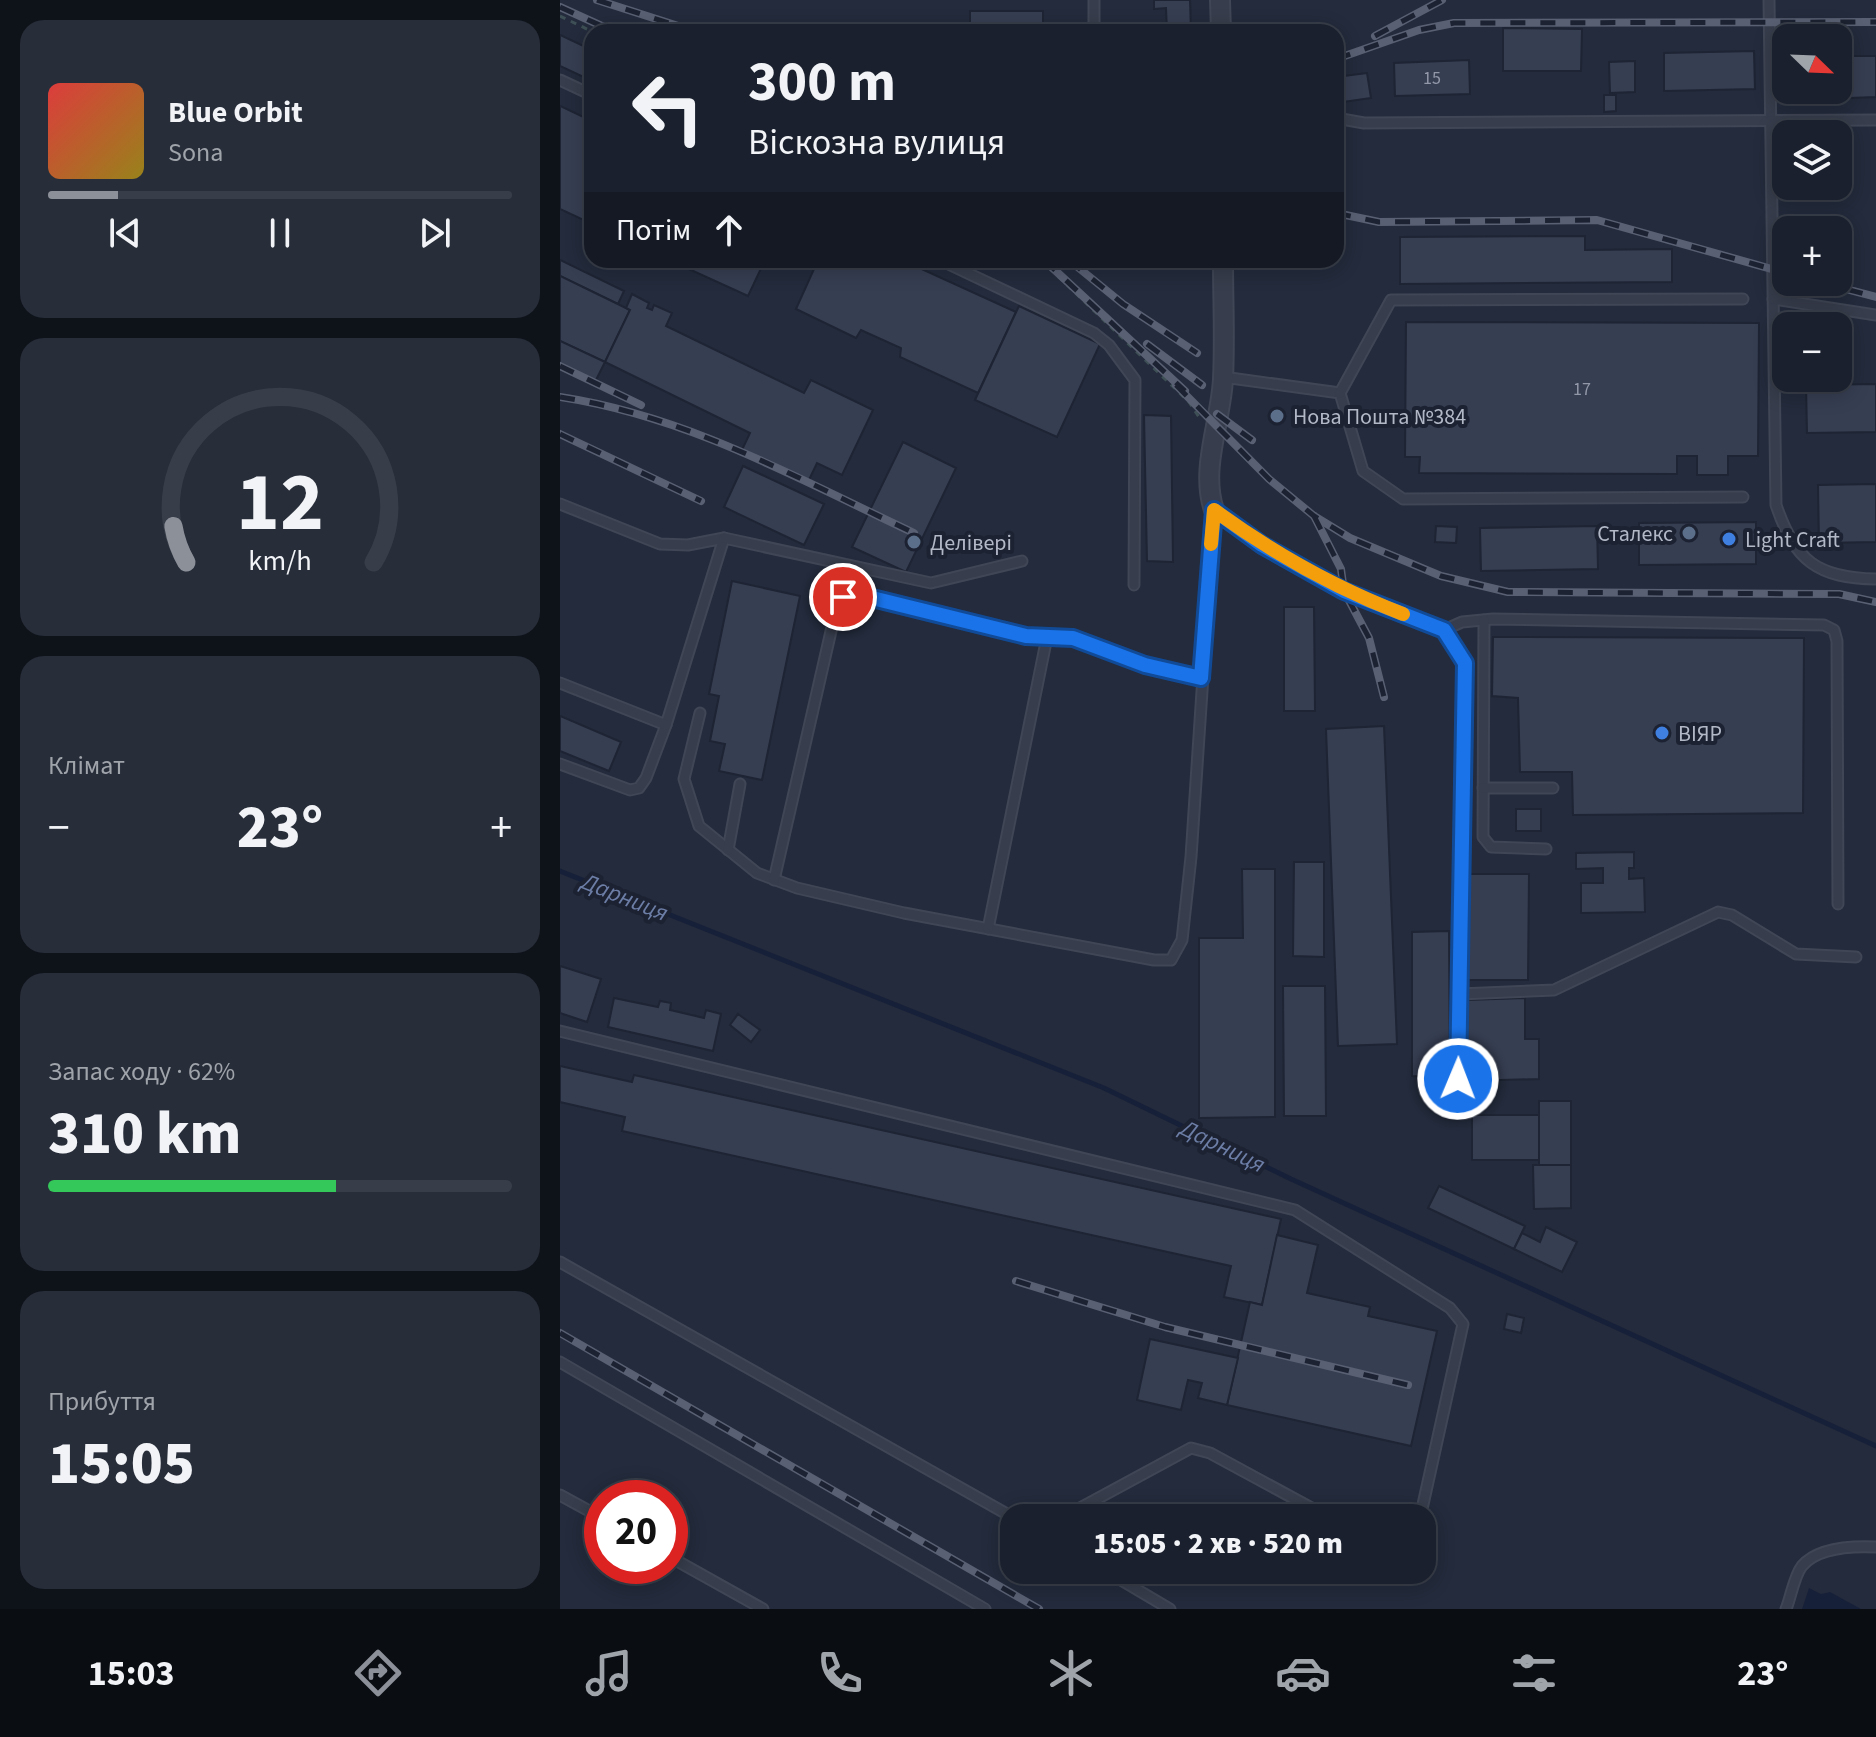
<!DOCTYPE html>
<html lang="uk">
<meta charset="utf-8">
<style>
:root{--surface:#1a202d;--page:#272d39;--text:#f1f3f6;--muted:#9fa3aa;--line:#383e49;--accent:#8c9099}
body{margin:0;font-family:"Source Sans 3",sans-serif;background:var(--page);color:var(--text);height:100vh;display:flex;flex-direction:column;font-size:30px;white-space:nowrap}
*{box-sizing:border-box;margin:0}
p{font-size:26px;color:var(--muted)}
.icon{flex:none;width:44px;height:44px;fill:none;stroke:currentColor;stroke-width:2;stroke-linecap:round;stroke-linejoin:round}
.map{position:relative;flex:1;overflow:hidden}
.details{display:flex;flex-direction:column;gap:20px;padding:20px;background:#0e1219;width:560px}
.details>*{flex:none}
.top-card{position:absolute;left:24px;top:24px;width:760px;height:244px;border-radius:24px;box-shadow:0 4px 20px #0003,0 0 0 2px var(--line);background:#1a202d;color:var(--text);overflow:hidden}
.needle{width:52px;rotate:113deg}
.buttons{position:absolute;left:1212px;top:24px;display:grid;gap:16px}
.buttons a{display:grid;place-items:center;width:80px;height:80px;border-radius:16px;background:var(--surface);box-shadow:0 4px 20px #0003,0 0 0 2px var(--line);font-size:40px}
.speed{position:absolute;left:24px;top:1480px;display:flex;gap:16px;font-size:40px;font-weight:700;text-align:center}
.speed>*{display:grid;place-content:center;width:104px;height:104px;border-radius:50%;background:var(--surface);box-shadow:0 4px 20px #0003,0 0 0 2px var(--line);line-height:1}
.speed .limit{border:12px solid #d22;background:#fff;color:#111}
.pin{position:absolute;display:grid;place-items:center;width:68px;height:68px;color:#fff;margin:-34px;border:4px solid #fff;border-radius:50%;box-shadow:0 2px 8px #0007}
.me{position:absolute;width:88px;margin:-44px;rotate:1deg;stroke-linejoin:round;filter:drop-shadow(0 0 6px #0008)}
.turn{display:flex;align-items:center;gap:28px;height:168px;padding:0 32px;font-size:36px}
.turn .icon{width:104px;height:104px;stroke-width:2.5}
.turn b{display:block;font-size:56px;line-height:68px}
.then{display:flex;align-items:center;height:76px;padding:0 32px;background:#0003;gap:16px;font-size:30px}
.big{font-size:60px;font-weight:800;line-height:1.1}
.details .widget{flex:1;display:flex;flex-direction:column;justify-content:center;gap:12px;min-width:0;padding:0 28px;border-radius:24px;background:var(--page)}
.details .dial{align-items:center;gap:0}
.dial svg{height:208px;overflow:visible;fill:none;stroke:var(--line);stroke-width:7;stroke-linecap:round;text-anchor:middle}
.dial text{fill:var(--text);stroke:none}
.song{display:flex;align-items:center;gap:24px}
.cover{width:96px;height:96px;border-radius:12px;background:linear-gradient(135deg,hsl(0 70% 55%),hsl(50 70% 35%))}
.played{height:8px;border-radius:4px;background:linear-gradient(90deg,var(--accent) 15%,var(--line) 15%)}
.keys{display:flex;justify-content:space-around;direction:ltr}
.heat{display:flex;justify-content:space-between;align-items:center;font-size:44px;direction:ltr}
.charge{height:12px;border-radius:6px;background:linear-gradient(90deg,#34c759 62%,var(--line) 0)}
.trip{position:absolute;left:440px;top:1504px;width:436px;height:80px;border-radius:24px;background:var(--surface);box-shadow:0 4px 20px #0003,0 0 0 2px var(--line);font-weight:800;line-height:80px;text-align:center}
.tab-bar{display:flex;height:128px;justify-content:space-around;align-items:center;background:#0a0d12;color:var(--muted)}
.tab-bar .icon{width:56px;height:56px}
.tab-bar .on{color:var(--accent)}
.tab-bar b{font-size:36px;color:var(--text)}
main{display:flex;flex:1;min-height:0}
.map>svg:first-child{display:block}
.water{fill:#172039}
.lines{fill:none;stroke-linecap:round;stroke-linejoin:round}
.stream{stroke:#172039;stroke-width:5}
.building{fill:#363e52;stroke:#1e2433;stroke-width:2}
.lane-casing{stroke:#404655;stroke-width:13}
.street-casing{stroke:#404655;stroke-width:22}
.path{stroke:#3e5055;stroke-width:3;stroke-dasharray:6 6;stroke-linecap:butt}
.lane{stroke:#373d4c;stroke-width:9}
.street{stroke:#373d4c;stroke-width:18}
.rail-casing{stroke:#596073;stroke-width:8}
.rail{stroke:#1c2231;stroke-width:5;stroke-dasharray:15;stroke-linecap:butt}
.route-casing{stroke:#114b97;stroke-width:20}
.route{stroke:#1a73e8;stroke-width:14}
.slow{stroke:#f59e0b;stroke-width:14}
.service-dot{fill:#5c6f8a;stroke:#1c2231;stroke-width:3}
.shop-dot{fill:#3f7fe0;stroke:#1c2231;stroke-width:3}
.labels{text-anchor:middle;stroke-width:8;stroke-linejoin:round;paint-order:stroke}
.number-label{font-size:18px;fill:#9298a8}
.poi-label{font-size:22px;fill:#b3b8c7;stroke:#1c2231;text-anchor:start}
.water-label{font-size:24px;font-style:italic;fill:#6c7da6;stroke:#1c2231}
</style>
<main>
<section class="details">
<div class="widget">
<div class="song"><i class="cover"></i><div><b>Blue Orbit</b><p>Sona</p></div></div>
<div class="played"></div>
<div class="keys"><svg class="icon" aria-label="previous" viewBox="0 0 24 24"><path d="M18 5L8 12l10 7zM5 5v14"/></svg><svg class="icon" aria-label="pause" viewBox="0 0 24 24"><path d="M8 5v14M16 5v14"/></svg><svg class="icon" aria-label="next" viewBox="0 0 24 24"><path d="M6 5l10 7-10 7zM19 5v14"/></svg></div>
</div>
<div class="widget dial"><svg viewBox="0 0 100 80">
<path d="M14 69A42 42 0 1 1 86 69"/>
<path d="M14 69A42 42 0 0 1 9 55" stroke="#8c9099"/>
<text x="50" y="56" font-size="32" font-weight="700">12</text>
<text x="50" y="72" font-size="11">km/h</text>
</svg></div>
<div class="widget"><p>Клімат</p>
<div class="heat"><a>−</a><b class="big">23°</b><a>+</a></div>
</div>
<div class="widget"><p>Запас ходу · 62%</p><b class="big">310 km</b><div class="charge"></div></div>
<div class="widget"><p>Прибуття</p><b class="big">15:05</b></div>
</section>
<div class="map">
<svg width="1316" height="1609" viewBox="0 0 1316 1609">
<rect width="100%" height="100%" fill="#232b3c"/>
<path class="water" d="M1249,1588L1261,1594L1270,1592L1301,1609H1242Z"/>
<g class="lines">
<path class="stream" d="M0,871L544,1088L731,1179L1316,1446"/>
</g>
<g class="building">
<path d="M594,0H630L631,32H607L606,8L594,9Z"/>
<rect x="410" y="11" width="73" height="21"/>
<path d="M943,28L1022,29L1021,71H943Z"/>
<path d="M0,35L32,50V81L0,66Z"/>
<path d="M1194,51L1195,89L1104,91V53Z"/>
<path d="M1278,56H1316V97L1262,99V90H1278Z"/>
<path d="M909,60L910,94L835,96L834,63Z"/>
<path d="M1075,61V92L1050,93L1049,62Z"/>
<path d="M807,73L811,98L776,103V77Z"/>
<path d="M1044,95H1056V111L1044,112Z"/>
<path d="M0,106L32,121V224L0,209Z"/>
<path d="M1261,129L1280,131L1293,145V164L1282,179L1278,180V134H1253Z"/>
<path d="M1025,236V250L1112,249V282L840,284V237Z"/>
<path d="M0,260L64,291L58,304L0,276Z"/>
<path d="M109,260H205L188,296Z"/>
<path d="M258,260H342L456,312L418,393L340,357L341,348L301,330L296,338L236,309Z"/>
<path d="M0,276L70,310L45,362L0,341Z"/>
<path d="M72,294L89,303L87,308L92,310L94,305L112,313L106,326L244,393L251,380L313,410L282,475L257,463L247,484L181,452L190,433L45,362L70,310L66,308Z"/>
<path d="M459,306L540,344L497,437L415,400Z"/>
<path d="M846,322L1199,323L1198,456H1168V475H1137V456H1117V474L859,473L860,457H845Z"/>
<path d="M0,341L45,362L35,382L0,365Z"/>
<path d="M1316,384V432L1247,433L1246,385Z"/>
<path d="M584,415L611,416L613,562L587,561Z"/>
<path d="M343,442L396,468L346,572L292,547Z"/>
<path d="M183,466L264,504L244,545L164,507Z"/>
<path d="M1316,484V542L1259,543L1258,485Z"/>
<path d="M1196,522V564L1079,565V523Z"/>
<path d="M876,526L897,527L896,543L875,542Z"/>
<path d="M1037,526L1038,569L921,571L920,528Z"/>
<path d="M172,581L240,596L202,780L159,771L165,744L150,741L159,696L149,694Z"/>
<path d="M724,607H754L755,711H724Z"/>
<path d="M933,637L1244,638L1243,813L1013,815L1012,772H960L958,698L932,696Z"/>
<path d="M0,716L61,742L49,771L0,751Z"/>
<path d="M824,726L837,1044L778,1046L766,729Z"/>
<rect x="956" y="809" width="25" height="22"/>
<path d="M1074,852V868H1069V879L1084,878L1085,912L1021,913V883H1043V868L1016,869V853Z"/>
<path d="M734,862H764V957L733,956Z"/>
<path d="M682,869H715V1117L639,1118V938H683Z"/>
<path d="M910,874H969L968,980H908Z"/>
<path d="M889,931L890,1077L852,1076V932Z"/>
<path d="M0,966L41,979L27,1022L0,1013Z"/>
<path d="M723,986H765L766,1116H724Z"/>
<path d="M54,998L98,1007L100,1001L111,1003L110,1010L144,1018L146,1010L161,1014L153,1051L48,1027Z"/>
<path d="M965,998V1039H979V1079L907,1081L906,1000Z"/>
<path d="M178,1014L200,1030L191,1042L170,1025Z"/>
<path d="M0,1066L72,1082L74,1075L721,1219L702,1305L664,1297L671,1266L62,1131L65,1117L0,1102Z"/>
<rect x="979" y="1101" width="32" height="64"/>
<rect x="912" y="1115" width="67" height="45"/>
<path d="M973,1165H1011V1208L974,1209Z"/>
<path d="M879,1186L965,1226L954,1249L868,1208Z"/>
<path d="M986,1227L1017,1242L1002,1272L954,1249L962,1233L980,1242Z"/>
<path d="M717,1235L758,1245L747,1293L810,1307L808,1316L877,1331L851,1446L667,1405L690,1302L702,1305Z"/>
<path d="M947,1314L964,1318L961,1333L944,1329Z"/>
<path d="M590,1339L678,1358L667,1405L638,1398L642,1383L628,1380L621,1410L577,1400Z"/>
</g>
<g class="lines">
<g class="lane-casing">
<g id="lane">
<path d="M534,0V32"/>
<path d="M1209,0L1216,505C1235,561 1257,578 1316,579"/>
<path d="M0,80L32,95"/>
<path d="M776,118L804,123L1316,120"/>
<path d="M380,260L534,333L549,345L575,380L574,585"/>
<path d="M1213,299L1316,315"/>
<path d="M663,377L780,393L803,471L843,499L1183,497"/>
<path d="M780,393L831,300L1183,299"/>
<path d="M0,504L100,544L128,545L164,538L106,725L86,778L79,788L70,790L0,764"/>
<path d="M654,510L702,545L784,591L884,630L902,622L933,619L1264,625L1274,630L1277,641L1278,904"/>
<path d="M164,538L371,583L462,561"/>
<path d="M924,620L923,837L931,847L986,849"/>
<path d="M884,630L905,663L898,1079"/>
<path d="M0,683L106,725"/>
<path d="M140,713L124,779L139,826L197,873L237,888L344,913L594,960H611L622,940L631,857L654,510"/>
<path d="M923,788H993"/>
<path d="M168,850L180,784"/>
<path d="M214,880L277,605L283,597L300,595L466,636L513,638L585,665L641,678"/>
<path d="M428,929L487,637"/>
<path d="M899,994L994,990L1158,912L1172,915L1236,954L1296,957"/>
<path d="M0,1031L735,1210L890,1308L903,1324L860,1518"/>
<path d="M0,1262L454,1518"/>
<path d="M0,1362L425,1609"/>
<path d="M0,1495L42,1518"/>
<path d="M494,1518L509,1514L631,1448L650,1453L770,1518"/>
<path d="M110,1557L203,1609"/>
<path d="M544,1570L610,1609"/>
<path d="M1226,1609C1231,1597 1234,1576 1242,1566C1258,1547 1293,1546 1316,1547"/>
</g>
</g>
<g class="street-casing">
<g id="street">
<path d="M660,0L661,32"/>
<path d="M654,510C640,469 661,421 663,379C665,340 663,300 663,260"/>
</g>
</g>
<g class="path">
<path d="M0,16L33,32"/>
<path d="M481,260L629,402L639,417"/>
</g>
<use href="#lane" class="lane"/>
<use href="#street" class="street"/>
<g class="rail-casing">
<g id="rail">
<path d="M37,0L137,32"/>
<path d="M0,7L55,32"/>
<path d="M815,36L882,0"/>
<path d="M776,59L859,30L894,23L1316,22"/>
<path d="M776,213L819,222L1037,220L1226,273"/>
<path d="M484,260L625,391"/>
<path d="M509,260L563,304L637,353"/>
<path d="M1259,282L1316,297"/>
<path d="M587,344L642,385"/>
<path d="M0,366L81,405"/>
<path d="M616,385L709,479L754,516L790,538L881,576L948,592L1279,594L1316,602"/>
<path d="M0,397C127,416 239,479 354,533"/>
<path d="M657,414L692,440"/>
<path d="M0,434L141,501"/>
<path d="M754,516L781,569L784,591L809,638L824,697"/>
<path d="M456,1281L605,1327L848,1385"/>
<path d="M0,1333L479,1609"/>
</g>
</g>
<use href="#rail" class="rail"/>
</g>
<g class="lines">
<g class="route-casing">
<path id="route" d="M283,597L300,595L466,636L513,638L585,665L641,678L654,510L702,545L784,591L884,630L905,663L898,1079"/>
</g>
<use href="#route" class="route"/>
<path class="slow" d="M651,544L654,510C713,553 775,588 843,614"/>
</g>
<g class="service-dot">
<circle cx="717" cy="416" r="8"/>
<circle cx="1129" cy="533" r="8"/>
<circle cx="354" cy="542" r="8"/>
</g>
<g class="shop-dot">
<circle cx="1169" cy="539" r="8"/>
<circle cx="1102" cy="733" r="8"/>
</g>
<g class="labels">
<g class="number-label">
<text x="872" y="84">15</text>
<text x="1022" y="395">17</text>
</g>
<g class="poi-label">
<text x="733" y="424">Нова Пошта №384</text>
<text x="1113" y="541" text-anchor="end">Сталекс</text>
<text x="1185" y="547">Light Craft</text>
<text x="370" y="550">Делівері</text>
<text x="1118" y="741">ВІЯР</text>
</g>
<g class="water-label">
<text transform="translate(65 897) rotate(22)" y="8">Дарниця</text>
<text transform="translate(663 1146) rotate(26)" y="8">Дарниця</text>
</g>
</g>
</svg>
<div class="buttons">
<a><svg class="needle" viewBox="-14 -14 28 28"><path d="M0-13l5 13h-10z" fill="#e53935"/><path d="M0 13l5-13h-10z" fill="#9fa3aa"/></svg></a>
<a><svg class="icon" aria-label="layers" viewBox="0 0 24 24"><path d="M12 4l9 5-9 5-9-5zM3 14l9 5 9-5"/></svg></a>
<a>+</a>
<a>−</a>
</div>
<div class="speed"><div class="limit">20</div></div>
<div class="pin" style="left:283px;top:597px;background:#d93025"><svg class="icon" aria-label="arrive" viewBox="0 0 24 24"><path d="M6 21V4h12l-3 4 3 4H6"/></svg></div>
<svg class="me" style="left:898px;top:1079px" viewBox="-20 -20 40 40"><circle r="17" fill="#1a73e8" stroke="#fff" stroke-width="3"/><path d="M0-11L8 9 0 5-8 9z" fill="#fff"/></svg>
<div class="trip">15:05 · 2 хв · 520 m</div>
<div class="top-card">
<div class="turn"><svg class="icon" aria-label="left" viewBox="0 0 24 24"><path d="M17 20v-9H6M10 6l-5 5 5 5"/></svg><div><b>300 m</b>Віскозна вулиця</div></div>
<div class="then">Потім<svg class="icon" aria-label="ahead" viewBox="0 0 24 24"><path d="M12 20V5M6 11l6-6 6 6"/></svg></div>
</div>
</div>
</main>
<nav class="tab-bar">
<b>15:03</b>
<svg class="icon on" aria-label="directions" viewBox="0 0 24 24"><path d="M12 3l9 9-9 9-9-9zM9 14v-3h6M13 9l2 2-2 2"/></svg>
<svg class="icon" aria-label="music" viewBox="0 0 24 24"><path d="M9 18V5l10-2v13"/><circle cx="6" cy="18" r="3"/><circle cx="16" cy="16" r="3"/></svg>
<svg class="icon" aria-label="phone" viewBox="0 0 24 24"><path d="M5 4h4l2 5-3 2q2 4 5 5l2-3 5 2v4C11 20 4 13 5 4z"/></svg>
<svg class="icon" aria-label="climate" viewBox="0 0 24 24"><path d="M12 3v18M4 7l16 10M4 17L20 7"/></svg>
<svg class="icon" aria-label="car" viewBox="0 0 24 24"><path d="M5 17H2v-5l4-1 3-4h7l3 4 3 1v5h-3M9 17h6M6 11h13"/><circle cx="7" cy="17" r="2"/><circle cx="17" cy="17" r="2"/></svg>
<svg class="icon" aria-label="filters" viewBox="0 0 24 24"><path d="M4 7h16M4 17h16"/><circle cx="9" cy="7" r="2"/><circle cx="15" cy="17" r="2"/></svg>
<b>23°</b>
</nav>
